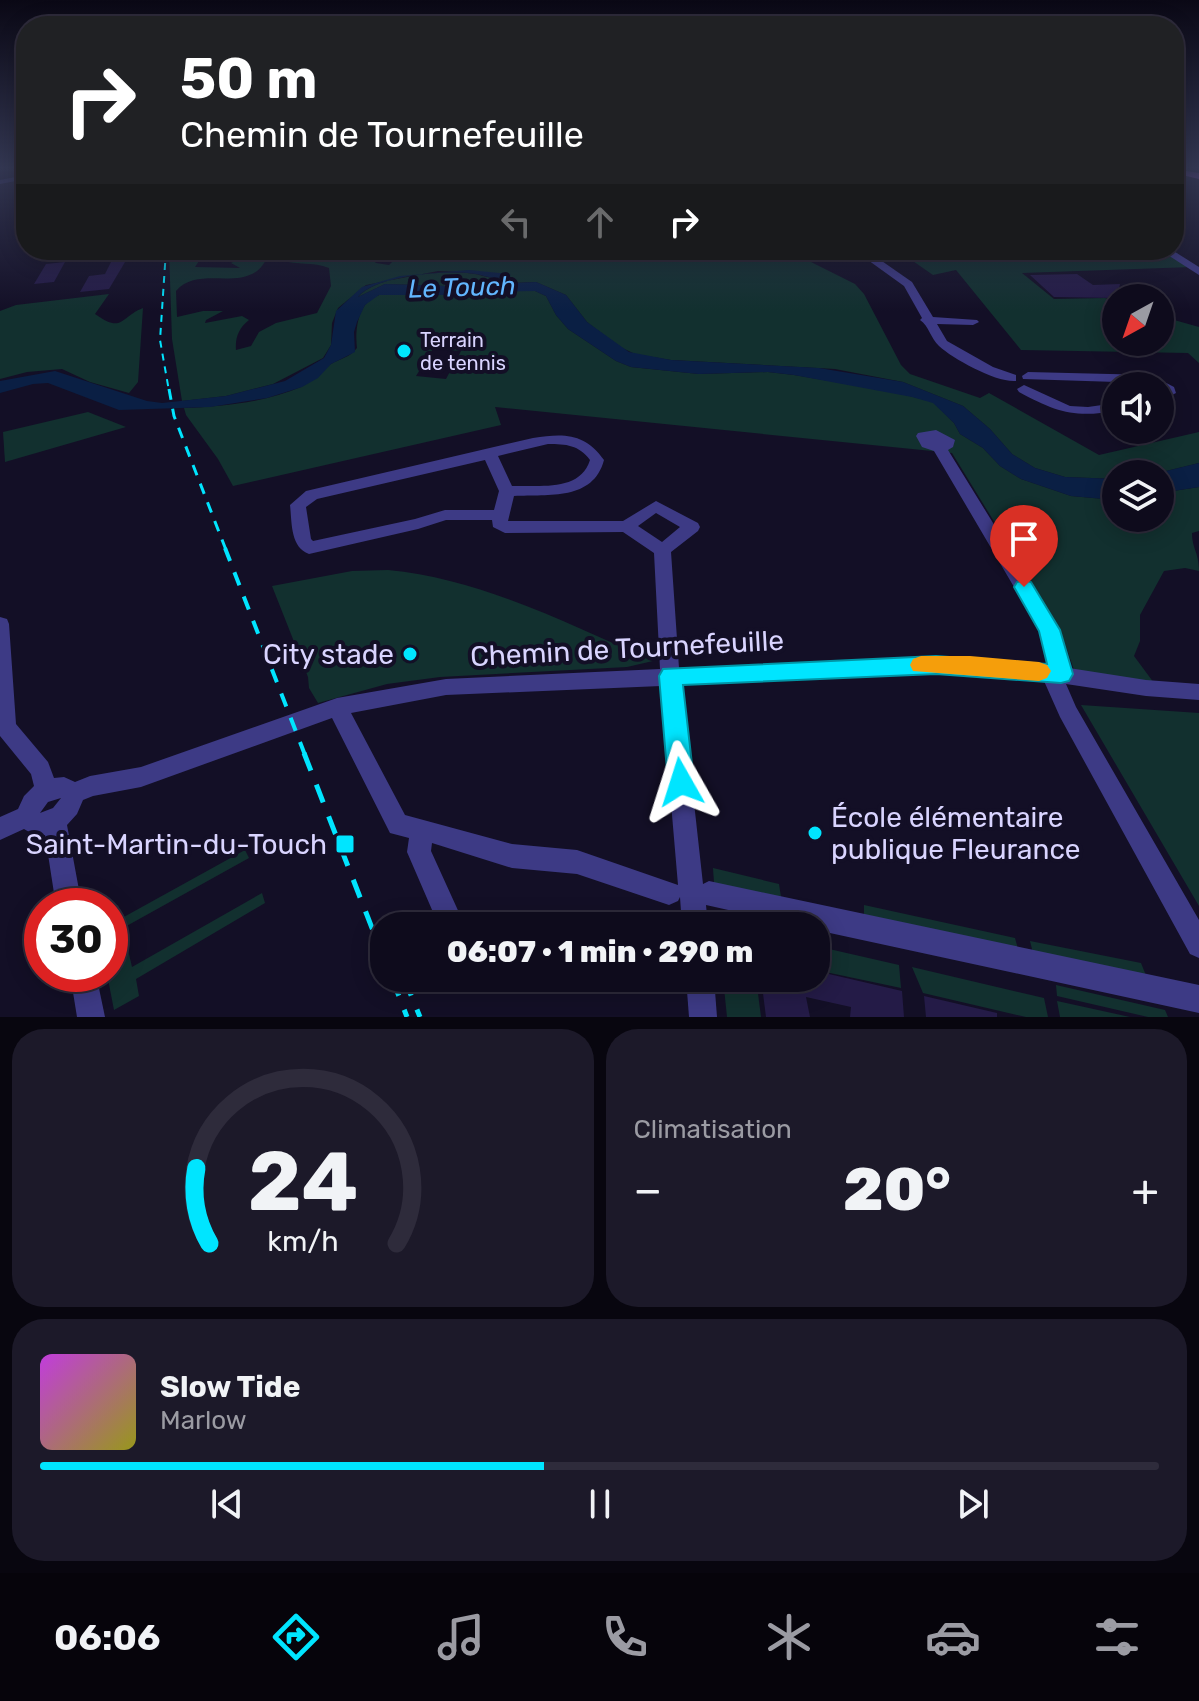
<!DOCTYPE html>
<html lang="fr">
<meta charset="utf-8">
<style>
:root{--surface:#0e0b1c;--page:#1c1929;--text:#f1f3f6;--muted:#9b9ba3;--line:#2e2b3b;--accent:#00e5ff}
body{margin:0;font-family:Rubik,sans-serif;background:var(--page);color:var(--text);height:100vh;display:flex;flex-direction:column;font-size:30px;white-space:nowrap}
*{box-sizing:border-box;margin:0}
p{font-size:26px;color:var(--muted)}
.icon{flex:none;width:44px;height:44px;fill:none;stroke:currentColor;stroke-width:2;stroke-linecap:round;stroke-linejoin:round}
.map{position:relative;height:1017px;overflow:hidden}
.details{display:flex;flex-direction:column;gap:12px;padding:12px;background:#08060f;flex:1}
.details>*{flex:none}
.hud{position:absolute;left:16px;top:16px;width:1168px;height:244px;border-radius:32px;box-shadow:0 4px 20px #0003,0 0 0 2px var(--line);background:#202124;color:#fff;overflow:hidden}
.needle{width:52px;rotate:220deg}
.fabs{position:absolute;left:1102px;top:284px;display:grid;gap:16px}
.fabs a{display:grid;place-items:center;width:72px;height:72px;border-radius:50%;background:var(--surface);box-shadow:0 4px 20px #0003,0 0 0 2px var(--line);font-size:40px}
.speed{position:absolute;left:24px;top:888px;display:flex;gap:16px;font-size:40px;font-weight:700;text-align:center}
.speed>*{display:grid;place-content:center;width:104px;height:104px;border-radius:50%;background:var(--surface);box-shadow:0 4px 20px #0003,0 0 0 2px var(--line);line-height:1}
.speed .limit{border:12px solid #d22;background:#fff;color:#111}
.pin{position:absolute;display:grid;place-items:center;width:68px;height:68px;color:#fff;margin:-82px -34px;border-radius:50% 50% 50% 0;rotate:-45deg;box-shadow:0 0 8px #0007}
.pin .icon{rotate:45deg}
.me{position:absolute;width:88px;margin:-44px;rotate:354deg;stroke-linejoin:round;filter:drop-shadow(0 0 6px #0008)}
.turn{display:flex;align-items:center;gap:28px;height:168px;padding:0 32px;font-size:36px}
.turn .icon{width:104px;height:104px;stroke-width:2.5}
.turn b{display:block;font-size:56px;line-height:68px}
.lanes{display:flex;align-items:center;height:76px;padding:0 32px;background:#0003;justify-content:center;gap:40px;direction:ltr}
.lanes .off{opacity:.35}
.big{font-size:60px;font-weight:800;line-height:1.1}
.details .tile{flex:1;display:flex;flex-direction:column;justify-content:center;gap:12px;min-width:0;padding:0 28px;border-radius:32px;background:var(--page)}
.details .dial{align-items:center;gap:0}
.dial svg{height:208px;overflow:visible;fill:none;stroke:var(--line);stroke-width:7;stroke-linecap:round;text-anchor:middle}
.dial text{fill:var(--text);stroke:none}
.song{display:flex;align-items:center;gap:24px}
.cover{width:96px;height:96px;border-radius:12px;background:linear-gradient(135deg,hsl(290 70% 55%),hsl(60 70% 35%))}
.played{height:8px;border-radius:4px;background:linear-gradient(90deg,var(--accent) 45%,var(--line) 45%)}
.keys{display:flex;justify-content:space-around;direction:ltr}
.heat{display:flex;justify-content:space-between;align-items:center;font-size:44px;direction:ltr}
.details .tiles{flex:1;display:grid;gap:12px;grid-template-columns:1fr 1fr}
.tile:last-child{grid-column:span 2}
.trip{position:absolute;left:370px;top:912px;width:460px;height:80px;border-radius:32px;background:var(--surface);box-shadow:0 4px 20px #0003,0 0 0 2px var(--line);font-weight:800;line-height:80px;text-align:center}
.tabs{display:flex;height:128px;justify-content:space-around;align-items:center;background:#06040b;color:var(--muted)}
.tabs .icon{width:56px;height:56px}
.tabs .current{color:var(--accent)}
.tabs b{font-size:36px;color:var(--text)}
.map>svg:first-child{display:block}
.green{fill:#12302f;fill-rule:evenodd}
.water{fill:#0a1f44}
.building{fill:#241b47}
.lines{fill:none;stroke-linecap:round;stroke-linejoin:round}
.minor{fill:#3d3a85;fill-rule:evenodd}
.major{fill:#c25bff;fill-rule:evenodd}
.rail-far3{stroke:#00e5ff;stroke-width:2;stroke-dasharray:7 6;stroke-linecap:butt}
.rail-far2{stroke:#00e5ff;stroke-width:3;stroke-dasharray:11 9;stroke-linecap:butt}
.rail-far1{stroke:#00e5ff;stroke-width:4;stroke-dasharray:14 12;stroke-linecap:butt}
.rail{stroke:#00e5ff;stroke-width:5;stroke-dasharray:19 15;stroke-linecap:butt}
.route{fill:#00e5ff;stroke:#0095a6;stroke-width:2}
.slow{fill:#f59e0b}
.poi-dot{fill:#00e5ff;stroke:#130f26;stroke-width:3}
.labels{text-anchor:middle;stroke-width:8;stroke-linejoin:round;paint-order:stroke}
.far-poi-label{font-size:20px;fill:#d9d4ff;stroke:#130f26;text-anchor:start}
.water-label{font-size:26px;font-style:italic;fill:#62b6ff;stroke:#130f26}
.near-street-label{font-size:28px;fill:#d9d4ff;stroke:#130f26}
.near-poi-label{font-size:28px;fill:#d9d4ff;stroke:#130f26;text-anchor:end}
</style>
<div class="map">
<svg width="1199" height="1017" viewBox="0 0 1199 1017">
<rect width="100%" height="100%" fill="#130f26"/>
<g class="green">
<path d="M169,250H177V253L213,250L201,258L195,267L240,268L231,263L256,250H272C268,256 263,267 257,271C233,288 197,267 176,291L177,317L203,311H223L206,320L205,323L242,316L249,320C239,328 235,337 236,350L251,346L259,332L276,323L317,313L331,286L329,268C313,261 297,266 281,260L285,253L295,250V255L312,253L340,262L371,258L376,263L389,265C410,240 471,254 502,254C516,253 531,250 545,250C558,250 564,256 578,250H787L855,284L864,294L901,365L910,374L980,398L989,393L1099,455L1199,432V463L1154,474H1116V479L1065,477L1035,468L1012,454L990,429L963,406L903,382L835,369L671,360L635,354L618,346L587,322L566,295L536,282L445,286L385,284L358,297C377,275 439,271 467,273C484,274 493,283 509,274L438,271L366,285L338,308L332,323L331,345L323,358L273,384L226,396L182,401L172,339Z"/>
<path d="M897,250H1154L1177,253L1192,267L1022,273L1054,299L1105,298L1116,302V342H1160V316L1199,327V363L1188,353L1021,350L956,270L933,275Z"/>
<path d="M535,291L546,296L556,315L568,329L616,361L631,367L699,374L768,372L794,375L894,392L933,402L954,423L960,434L983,448L1000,466L1021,479L1071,496L1116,500V518H1160V493L1199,487V531L1192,533C1192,549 1199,552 1199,571L1185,568L1164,571L1140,615V641L1134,656L1154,683L1074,670L1060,629L952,453L495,407L501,425L233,486L218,459L186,415L184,408C222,407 266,402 301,387C312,382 321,371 331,364C341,358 349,358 357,348C355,333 357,307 373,298C394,285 447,297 473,295C493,294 514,290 535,291ZM433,349L461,351L446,379L416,376Z"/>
<path d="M109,294L95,314C123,334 120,317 143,308L138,382L129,393L90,382L62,369L27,372L0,379V311L16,305Z"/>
<path d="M88,412L126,427L5,462L3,432Z"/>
<path d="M388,570C482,579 568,624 653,661L627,667L440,677L387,684L318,703L309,688L308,677L272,586L352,571Z"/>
<path d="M1081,705L1199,713V906Z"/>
<path d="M245,850L249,858L123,928L132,967L262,893L265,903L136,979L139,996L114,1010L107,974H110V910L118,905L122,918Z"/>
<path d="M713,868L779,884L781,897L714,883Z"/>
<path d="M864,905L1015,938L1018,949L864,915Z"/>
<path d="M1030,941L1141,963L1147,978L1033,953Z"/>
<path d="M816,946L899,965L901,988L816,970Z"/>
<path d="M912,967L1044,998L1048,1017H1026L923,993Z"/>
<path d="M723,978H756L761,1017H727Z"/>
<path d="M1056,985L1165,1010L1168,1017H1148L1057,996Z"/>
<path d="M1057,1001L1130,1017H1060Z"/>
</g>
<g class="water">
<path d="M469,270L511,274C493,283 486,274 468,273C441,271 376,275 358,297L385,284L445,286L536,282L566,295L587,322L629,352L671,360L819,368L903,382L963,406L990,429L1012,454L1035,468L1065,477L1116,479V500L1071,496L1021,479L1000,466L983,448L960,434L954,423L933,403L912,397L794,375L768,372L699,374L631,367L616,361L568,329L556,315L546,296L535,291L489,292L474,295H379L365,305L357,322L354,332L355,352L331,364L318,378L302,387L267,398L210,407L119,410L48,383L33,384L0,393V381L55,371L147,401L162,403L226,396L285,381L324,358L331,345L336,311L362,287L400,276Z"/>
<path d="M1199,463V487L1160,493V474H1154Z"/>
</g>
<g class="building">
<path d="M117,250H127L128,257L109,289L80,292L89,276L105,274Z"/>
<path d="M65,262L54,282L34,284L46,264Z"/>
<path d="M1077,274L1093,285L1120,284L1117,298L1054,297L1030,275Z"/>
<path d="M816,971L902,991L904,1017H850L851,1007L806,997L810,1017H766L761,978H816Z"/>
<path d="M924,996L997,1013V1017H926Z"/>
</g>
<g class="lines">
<g class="minor">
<path d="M26,175V179L0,184V180Z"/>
<path d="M854,250H866L912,282L933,317L977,320L979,322L973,325L937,324L947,341L993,367L1016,375V381C997,383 953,359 939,346C931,339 929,326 920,320L922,318L904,286Z"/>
<path d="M1160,250H1172L1199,267V275Z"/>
<path d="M1028,372L1151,375L1174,387L1176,393L1160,401V386L1148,383L1023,379L1022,376Z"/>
<path d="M1024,385L1070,406L1088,407L1116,403V411C1074,418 1056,412 1019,392L1017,389Z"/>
<path d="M936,430L955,440L953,447L948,450L1056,625L1069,668L1146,680L1199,684V700L1146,696L1066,684L1076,707L1199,920V958L1190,954L1060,717L1044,681L936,673L681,685L703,884L709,881L1199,985V1013L816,930V926H799L706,905L708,926H682L680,897L678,901L669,905L577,874L512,868L432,843L431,851L461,917L457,926H439L407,852L409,838L390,833L332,718L141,787L93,796L83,800L77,814L67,825L82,906H56L45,835L36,836L24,829L0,840V817L18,809L24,796L34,786L31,774L0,736V617L7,619L9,624L16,724L48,762L54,778L64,777L75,782L90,776L141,767L337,698L446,679L660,669L654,553L623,532L505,533L493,527L492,520H446L418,529L309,554C290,547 292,522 290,505L306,491L533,438C564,433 585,433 604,460C593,501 549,494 514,496L508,521H623L656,501L698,523L700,527L698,531L671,552L679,668L936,657L1049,665L1040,631L934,451L922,447L916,436L918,433ZM548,444C566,444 579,445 590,460C580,492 540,485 512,486L498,456ZM485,460L499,491L494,510H445L415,519L313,541L311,539L306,507L317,499ZM656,513L680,527L662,542L638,526ZM661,686L678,885L577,850L512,844L405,815L351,713L446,695ZM61,798L53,808L40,813L48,802Z"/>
<path d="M70,974H96L105,1017H77Z"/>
<path d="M686,978H714L717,1017H689Z"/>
</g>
<path class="major" d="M1174,169L1199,173V179L1174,173Z"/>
<path class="rail-far3" d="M166,250L160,340L169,391"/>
<path class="rail-far2" d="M169,389L174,416L226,550"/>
<path class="rail-far1" d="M225,548L305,755"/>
<g class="rail">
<path d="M304,753L384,959"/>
<path d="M392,978L407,1017"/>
<path d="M404,978L420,1017"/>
</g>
</g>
<linearGradient id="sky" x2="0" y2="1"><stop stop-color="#0a0815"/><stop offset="0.54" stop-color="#333752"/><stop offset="1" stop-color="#333752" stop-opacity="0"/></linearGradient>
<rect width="1199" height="311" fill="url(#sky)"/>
<path class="route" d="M1024,580L1031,582L1060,630L1073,674L1069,681L1061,683L936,674L683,685L694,782L690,791L681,794L672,791L668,782L659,676L663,669L936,656L1047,664L1039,631L1014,587L1017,582Z"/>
<path class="slow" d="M921,656H970L1039,662L1047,665L1051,671L1047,678L1039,681L913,671L910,665L913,659Z"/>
<g class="poi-dot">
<circle cx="404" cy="351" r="8"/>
<circle cx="410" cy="654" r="8"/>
<circle cx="815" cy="833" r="8"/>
<rect x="335" y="834" width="20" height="20" rx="4"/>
</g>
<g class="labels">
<g class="far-poi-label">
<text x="420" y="347">Terrain<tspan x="420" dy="23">de tennis</tspan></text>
</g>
<g class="water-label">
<text transform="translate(462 287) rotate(-2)" y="9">Le Touch</text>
</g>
<g class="near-street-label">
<text transform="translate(627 648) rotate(-3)" y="10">Chemin de Tournefeuille</text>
</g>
<g class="near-poi-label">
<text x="394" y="664">City stade</text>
<text x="831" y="827" text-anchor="start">École élémentaire<tspan x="831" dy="32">publique Fleurance</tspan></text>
<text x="327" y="854">Saint-Martin-du-Touch</text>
</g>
</g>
</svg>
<div class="fabs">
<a><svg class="needle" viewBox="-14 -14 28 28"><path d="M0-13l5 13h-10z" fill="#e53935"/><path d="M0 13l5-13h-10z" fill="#9b9ba3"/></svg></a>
<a><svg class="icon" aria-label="sound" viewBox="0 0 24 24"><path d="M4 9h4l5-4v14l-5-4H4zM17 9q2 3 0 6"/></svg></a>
<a><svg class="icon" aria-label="layers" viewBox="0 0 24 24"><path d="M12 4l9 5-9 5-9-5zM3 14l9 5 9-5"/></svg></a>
</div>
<div class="speed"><div class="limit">30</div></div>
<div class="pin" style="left:1024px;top:587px;background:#d93025"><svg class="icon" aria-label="arrive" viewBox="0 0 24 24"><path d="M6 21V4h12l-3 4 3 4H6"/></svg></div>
<svg class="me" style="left:681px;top:782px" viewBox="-20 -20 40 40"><path d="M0-17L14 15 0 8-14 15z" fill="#00e5ff" stroke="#fff" stroke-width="4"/></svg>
<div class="trip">06:07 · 1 min · 290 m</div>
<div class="hud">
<div class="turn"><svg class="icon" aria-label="right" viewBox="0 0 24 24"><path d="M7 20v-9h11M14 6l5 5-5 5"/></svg><div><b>50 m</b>Chemin de Tournefeuille</div></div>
<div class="lanes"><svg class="icon off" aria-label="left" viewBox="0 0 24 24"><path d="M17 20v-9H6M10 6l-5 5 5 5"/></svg><svg class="icon off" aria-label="ahead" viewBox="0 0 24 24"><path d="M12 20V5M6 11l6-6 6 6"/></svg><svg class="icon" aria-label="right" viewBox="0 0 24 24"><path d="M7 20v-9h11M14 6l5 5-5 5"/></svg></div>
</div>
</div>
<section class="details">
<div class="tiles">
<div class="tile dial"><svg viewBox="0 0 100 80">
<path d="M14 69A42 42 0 1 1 86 69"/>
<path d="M14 69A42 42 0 0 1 9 40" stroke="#00e5ff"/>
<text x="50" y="56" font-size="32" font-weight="700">24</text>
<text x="50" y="72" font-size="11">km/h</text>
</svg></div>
<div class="tile"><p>Climatisation</p>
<div class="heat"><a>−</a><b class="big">20°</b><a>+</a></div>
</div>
<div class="tile">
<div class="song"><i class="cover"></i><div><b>Slow Tide</b><p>Marlow</p></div></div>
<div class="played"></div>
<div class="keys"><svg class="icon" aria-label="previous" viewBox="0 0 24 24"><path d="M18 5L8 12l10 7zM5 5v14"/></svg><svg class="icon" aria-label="pause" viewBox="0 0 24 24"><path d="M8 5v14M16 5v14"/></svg><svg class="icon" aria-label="next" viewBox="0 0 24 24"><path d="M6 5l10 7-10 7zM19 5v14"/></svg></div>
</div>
</div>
</section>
<nav class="tabs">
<b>06:06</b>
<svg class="icon current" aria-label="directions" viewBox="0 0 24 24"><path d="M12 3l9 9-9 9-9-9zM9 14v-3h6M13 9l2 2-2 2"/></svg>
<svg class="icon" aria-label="music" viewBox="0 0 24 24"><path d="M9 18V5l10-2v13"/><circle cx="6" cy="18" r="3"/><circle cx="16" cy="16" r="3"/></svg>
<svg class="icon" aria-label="phone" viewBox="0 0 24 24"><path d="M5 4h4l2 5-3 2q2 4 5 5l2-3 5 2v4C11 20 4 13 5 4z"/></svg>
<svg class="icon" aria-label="climate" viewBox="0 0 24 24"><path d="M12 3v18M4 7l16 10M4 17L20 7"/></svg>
<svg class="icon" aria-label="car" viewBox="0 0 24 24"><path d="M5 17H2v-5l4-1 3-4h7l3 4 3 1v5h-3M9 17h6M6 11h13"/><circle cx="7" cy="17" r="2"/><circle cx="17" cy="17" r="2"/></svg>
<svg class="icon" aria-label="filters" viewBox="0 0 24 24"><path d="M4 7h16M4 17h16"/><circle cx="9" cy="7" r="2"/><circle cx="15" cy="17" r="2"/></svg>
</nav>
